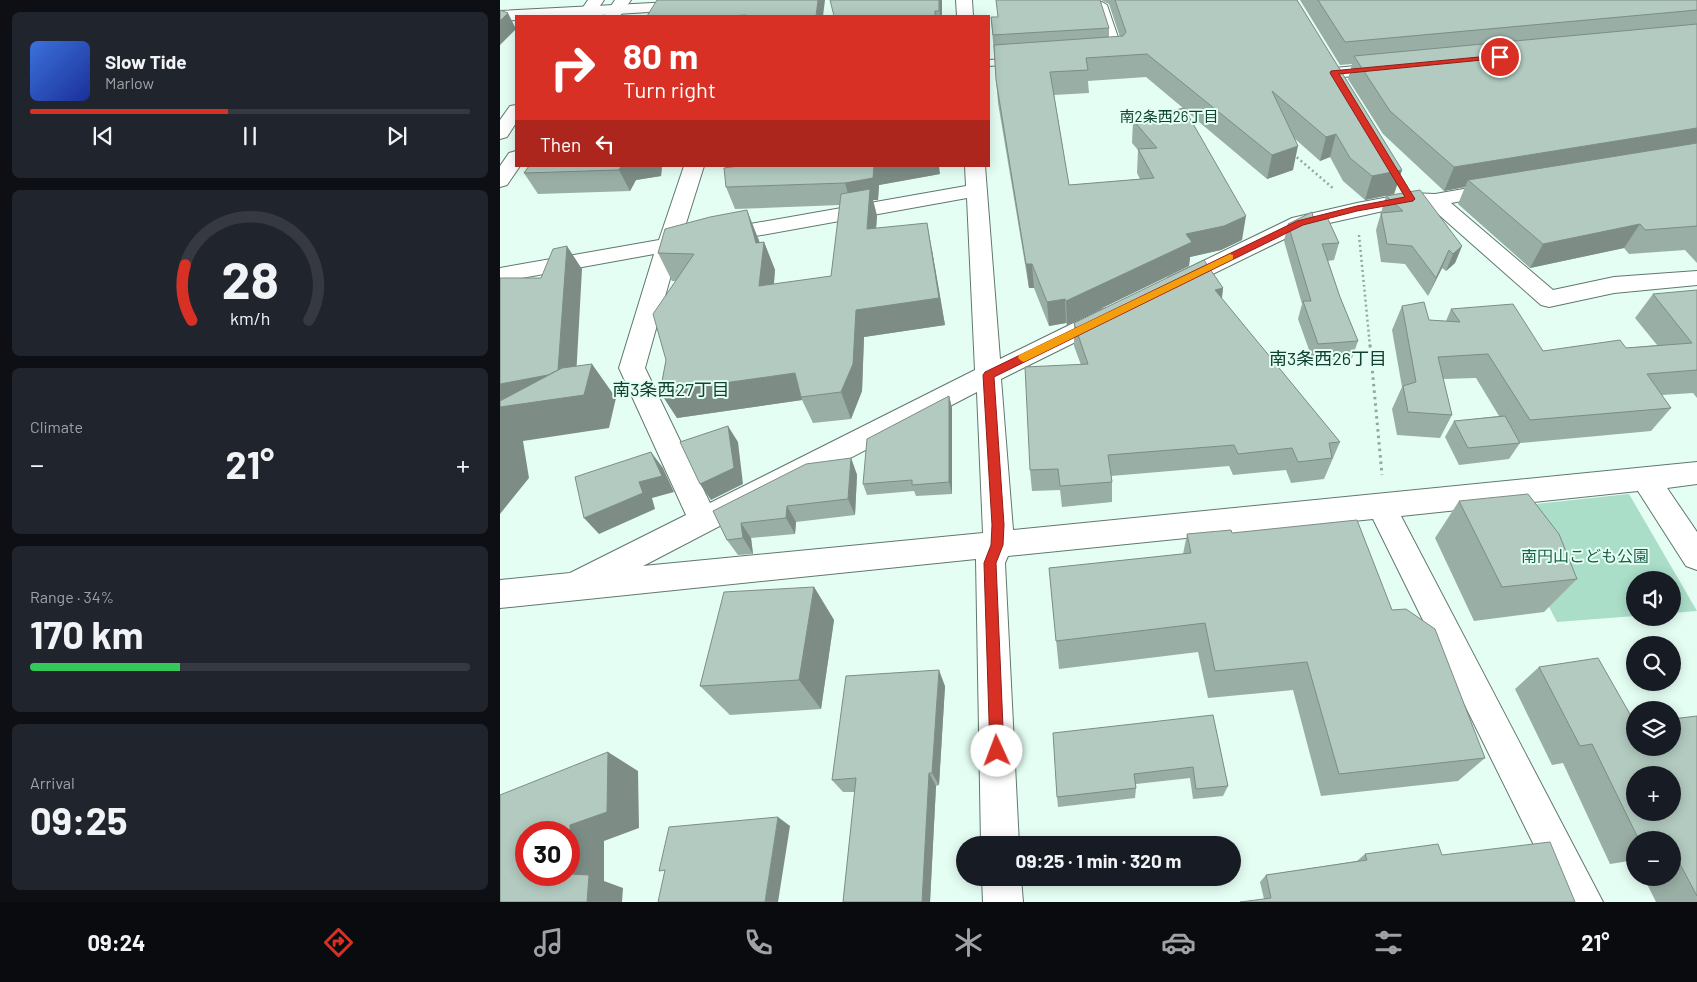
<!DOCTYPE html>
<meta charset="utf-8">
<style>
:root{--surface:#171b24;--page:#20242c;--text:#f1f3f6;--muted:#9ea1a6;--line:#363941;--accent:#d93025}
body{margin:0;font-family:Barlow,"Noto Sans JP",sans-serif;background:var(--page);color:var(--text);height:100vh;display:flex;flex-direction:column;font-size:19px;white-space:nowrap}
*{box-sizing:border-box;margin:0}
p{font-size:16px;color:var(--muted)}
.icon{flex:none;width:28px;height:28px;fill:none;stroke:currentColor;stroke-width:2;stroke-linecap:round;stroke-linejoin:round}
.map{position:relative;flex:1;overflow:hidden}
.side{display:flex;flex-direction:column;gap:12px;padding:12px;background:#0d0f14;width:500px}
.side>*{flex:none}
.banner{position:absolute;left:15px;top:15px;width:475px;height:152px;border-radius:0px;box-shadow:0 2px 12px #0003;background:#d93025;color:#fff;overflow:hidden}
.buttons{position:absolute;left:1126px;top:571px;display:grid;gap:10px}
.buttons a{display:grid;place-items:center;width:55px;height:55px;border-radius:50%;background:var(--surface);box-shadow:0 2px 12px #0003;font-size:25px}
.speed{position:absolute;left:15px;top:821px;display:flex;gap:10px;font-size:25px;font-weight:700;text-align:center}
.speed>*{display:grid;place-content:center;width:65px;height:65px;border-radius:50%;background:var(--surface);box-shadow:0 2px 12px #0003;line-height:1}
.speed .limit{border:8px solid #d22;background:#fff;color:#111}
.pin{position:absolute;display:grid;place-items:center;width:42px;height:42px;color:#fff;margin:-21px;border:2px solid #fff;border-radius:50%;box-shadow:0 1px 5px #0007}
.me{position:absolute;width:55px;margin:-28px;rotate:358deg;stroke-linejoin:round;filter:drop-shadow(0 0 4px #0008)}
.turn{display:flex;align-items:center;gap:18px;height:105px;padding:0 25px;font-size:22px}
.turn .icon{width:65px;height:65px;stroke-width:2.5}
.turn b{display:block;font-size:35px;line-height:42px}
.then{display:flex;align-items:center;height:48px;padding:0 25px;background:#0003;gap:10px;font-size:19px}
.big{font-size:38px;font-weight:700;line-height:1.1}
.side .widget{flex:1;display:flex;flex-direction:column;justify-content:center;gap:8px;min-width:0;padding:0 18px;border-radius:8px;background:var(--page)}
.side .dial{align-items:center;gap:0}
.dial svg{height:130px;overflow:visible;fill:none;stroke:var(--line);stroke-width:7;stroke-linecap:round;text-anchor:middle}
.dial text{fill:var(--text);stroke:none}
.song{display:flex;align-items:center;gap:15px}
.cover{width:60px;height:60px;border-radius:8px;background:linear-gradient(135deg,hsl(220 70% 55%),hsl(230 70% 35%))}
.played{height:5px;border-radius:2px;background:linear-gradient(90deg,var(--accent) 45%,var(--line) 45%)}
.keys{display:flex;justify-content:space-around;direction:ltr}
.heat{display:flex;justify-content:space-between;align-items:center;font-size:28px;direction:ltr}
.charge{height:8px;border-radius:4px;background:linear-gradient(90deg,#34c759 34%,var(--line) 0)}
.trip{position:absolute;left:456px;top:836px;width:285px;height:50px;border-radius:25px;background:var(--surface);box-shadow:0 2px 12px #0003;font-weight:700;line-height:50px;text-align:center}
.menu{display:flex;height:80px;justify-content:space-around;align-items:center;background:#090b0e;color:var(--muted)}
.menu .icon{width:35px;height:35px}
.menu .current{color:var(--accent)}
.menu b{font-size:22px;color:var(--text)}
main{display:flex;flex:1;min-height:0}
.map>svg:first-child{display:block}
.green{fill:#aadec9}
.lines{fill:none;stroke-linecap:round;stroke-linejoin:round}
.service-casing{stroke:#61776e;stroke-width:2}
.minor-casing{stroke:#61776e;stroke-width:2}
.tertiary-casing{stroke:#61776e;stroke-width:2}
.primary-casing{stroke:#61776e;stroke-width:2}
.path-far1{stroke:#94a79f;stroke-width:2.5;stroke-dasharray:2 3;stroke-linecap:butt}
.path{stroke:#94a79f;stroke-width:3;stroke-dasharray:2.5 4;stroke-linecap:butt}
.service{fill:#fff;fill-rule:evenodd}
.minor{fill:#fff;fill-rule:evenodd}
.tertiary{fill:#fff;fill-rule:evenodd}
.primary{fill:#fff;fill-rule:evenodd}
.wall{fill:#99aea5;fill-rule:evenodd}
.shaded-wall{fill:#7d8d86}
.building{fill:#b2cac0;stroke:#7d8d86;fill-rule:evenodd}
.route{fill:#d93025;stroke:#8d1f18}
.slow{fill:#f59e0b}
.labels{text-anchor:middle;stroke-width:4;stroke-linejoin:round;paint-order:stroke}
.far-neighbourhood-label{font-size:15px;fill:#0f4232;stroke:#e5fef3}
.park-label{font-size:16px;fill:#1d5f4a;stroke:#e5fef3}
.neighbourhood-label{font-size:18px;fill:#0f4232;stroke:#e5fef3}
</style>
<main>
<section class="side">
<div class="widget">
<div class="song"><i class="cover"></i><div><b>Slow Tide</b><p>Marlow</p></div></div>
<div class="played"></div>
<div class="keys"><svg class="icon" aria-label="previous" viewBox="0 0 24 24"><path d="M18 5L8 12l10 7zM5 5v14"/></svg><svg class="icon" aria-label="pause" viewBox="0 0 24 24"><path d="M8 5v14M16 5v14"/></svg><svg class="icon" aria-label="next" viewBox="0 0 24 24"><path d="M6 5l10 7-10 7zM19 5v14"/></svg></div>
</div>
<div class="widget dial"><svg viewBox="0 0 100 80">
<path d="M14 69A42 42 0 1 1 86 69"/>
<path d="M14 69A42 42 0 0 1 10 35" stroke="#d93025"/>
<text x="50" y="56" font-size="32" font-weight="700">28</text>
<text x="50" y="72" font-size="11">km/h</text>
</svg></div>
<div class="widget"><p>Climate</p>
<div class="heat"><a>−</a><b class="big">21°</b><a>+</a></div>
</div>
<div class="widget"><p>Range · 34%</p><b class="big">170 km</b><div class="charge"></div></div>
<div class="widget"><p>Arrival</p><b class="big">09:25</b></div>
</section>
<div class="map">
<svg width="1197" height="902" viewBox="0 0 1197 902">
<rect width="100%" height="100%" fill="#e5fef3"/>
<path class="green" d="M1129,494L1197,611L1173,613L1172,580H1135V616L1057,622L997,508Z"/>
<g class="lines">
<g class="service-casing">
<g id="service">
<path d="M602,2L607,5L624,55L622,57L612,58L606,55L611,52L597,5Z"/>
<path d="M520,58L526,61L524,63L489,66V60Z"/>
</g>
</g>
<g class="minor-casing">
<g id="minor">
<path d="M456,0H472L473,16H457Z"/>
<path d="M887,63L893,64L896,68L893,72L834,78L828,77L825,73L828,69L834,68Z"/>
<path d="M184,166H204L182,236L466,186L465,166H485L500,359L600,310L608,308L616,310L620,316L616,322L501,379L513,530L1197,462V484L1167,488L1197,532V570L1186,566L1138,491L901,516L1103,902H1062L873,519L508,556L505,563L519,845H481L476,559L0,608V580L70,573L186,515L119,368L154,254L0,282V268L159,240ZM467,198L475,370L210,503L145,368L178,250ZM477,392L483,533L143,566L473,394Z"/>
<path d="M998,183L1005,185L1008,189L1005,193L951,203L1053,290L1114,277L1197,271V285L1114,293L1049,307L1041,305L929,206L910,205L807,228L684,288L676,291L668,288L665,283L668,278L792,218L857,203L910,193L935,194Z"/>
<path d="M482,878H521L523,902H483Z"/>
</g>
</g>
<g class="tertiary-casing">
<path id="tertiary" d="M191,1L196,3L199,6L196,9L85,16H16V20L0,21V11Z"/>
</g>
<g class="primary-casing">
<g id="primary">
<path d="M88,0H104L93,16H77Z"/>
<path d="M115,0H131L120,16H104Z"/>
<path d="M16,105V123L7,137L0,139V120L10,106Z"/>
<path d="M16,151V166H20L7,185L0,187V166L9,153Z"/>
</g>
</g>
<g class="path-far1">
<path d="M793,154L834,189"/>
<path d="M859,235L870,346"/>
</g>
<path class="path" d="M870,345L882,475"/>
<use href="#service" class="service"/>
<use href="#minor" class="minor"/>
<use href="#tertiary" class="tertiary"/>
<use href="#primary" class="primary"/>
</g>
<g class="wall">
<path d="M442,0V16H334Z"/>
<path d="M496,0H797L902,170L894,194L865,200L843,181L830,157L820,161L794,138L793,170L767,179L686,111L742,240L721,250L690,257L689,266L567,325L566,323L549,326L534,288H529L498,103L491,17H498ZM601,0L609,4L620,37H609V28L600,1ZM646,77L683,108L633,120L632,143L638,150L637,173L640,179L569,185L554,95L589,93L588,81Z"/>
<path d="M800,0H1197V263L1185,250L1129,254L1124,248L1030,268L958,204L965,187L944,191L883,134L848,79L852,64L840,65Z"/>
<path d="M29,166H162L161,176L136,180L130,191L38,194L24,173Z"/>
<path d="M440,174L379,185L378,200H373L377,216L376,228L432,250L445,325L364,337L362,391L351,419L313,423L302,400L177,418L160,392L166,360L175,281H172L158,253L258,238L260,243L264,242L275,270L274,284L331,276L340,205L235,209L226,187Z"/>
<path d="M886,196L962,246L955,263L946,271L942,268L928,296L905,264L881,262L876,230Z"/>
<path d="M813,217L839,243L834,260L828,261L840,297L858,341L852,358L813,361L798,319L802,304L784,241L788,224Z"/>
<path d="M723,288L722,299L840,442L824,479L791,483L786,470L733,475L729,466L611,476L612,482V502L562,507L560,490L532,491L530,470L581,365L574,346V323Z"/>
<path d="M1197,290V398L1193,393L1162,395L1171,408L1151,431L1020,443L1009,459L959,465L945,437L954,421L999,416L976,378L943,379L952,415L940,438L897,435L892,409L902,387L892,330L902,306L929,320L946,321L951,309L1043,351L1126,348L1157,345L1135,318L1153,294Z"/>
<path d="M449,396L452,408V494L416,496L414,491L367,495L363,484Z"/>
<path d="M351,458L357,475L355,515L296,522L295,534L251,538L253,554L238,555L227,540L213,511Z"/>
<path d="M959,501L1077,579L1044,612L974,621L935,538Z"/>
<path d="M732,533L892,610L985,758L958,781L821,796L793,690L708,698L698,652L559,669L549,568L683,554L687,534Z"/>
<path d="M314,587L334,620L321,709L230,715L200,686Z"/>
<path d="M1039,667L1135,748L1197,716V902H1156L1144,878H1172V840H1135V860L1110,864L1063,763L1052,765L1015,689Z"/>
<path d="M445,686L439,785L436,786L430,902H343L355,792H343L332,780Z"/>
<path d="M713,715L728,786L723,796L693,799L690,778L636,784V788L635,798L558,807L557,797Z"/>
<path d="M865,854L942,855L1075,902L764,899L760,882L766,875L857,861Z"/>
</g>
<g class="shaded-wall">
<path d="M318,0H325L323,16H316Z"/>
<path d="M439,0H442V16H440Z"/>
<path d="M8,13L16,29L0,45V21Z"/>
<path d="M1197,128V149L968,180L965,187L944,191L954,167Z"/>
<path d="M836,134L830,157L820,161L826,137Z"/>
<path d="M798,146L793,170L767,179L772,155Z"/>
<path d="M121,166H162L161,176L136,180L130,191L119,170Z"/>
<path d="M374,166H439L440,174L379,185L378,200H373L377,216L374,256L351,204L345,183Z"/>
<path d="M902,170L894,194L865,200L872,176Z"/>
<path d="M247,210L258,238L263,254L264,242L275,270L271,313L259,286L256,243Z"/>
<path d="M746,216L742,240L721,250L690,257L689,266L567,325L566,301L686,234Z"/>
<path d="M427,223L432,250L445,325L364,337L362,391L351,419L341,392L356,310Z"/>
<path d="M1140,224L1124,248L1030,268L1043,244Z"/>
<path d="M67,246L82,269L75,396L92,364L116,398L109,428L23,441L29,478L0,514V384Z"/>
<path d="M962,246L955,263L946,271L953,254Z"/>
<path d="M949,250L942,268L928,296L936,278Z"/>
<path d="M526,264H532L534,288H529Z"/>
<path d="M723,288L720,311L715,290Z"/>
<path d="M565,299L566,323L549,326L547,302Z"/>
<path d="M295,373L302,400L177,418L160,392Z"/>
<path d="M449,396L452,408V494L449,482Z"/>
<path d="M228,426L238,442L243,484L211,500L200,484Z"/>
<path d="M151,452L163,468L174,492L152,498L155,509L99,534L84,518L139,482Z"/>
<path d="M351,458L357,475L355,515L348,499Z"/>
<path d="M287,506L296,522L295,534L286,518Z"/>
<path d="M241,523L251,538L253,554L243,538Z"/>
<path d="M314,587L334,620L321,709L299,680Z"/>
<path d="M439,670L445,686L439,785L432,773Z"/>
<path d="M108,752L138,771L139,828L104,841V881L123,888L122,902H87L70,874V825Z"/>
<path d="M429,773L436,786L430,902H422Z"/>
<path d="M278,817L290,826L278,902H265Z"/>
</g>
<g class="building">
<path d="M157,0H318L316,16H246V15L230,16H147Z"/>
<path d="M330,0H439V11H435V16H334Z"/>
<path d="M496,0H600L609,28L493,35L491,17H498Z"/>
<path d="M615,0H797L902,170L872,176L850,158L836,134L826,137L772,91L798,146L772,155L647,54L586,58L588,70L550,72L569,185L654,178L638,149L657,148L633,120L684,108L746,216L724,226L686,234L692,242L566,301L565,299L547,302L532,264H526L496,80L494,45L623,36L626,32Z"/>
<path d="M818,0H1197V10L845,42Z"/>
<path d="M0,10L8,13L0,21Z"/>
<path d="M1197,24V128L954,167L890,111L854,56Z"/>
<path d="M1197,143V226L1145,230L1140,224L1043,244L968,180Z"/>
<path d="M29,166H121L119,170L24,173Z"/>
<path d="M238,166H374L373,178L345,183L226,187L224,168Z"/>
<path d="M370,189L367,229L427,223L439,298L356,310L353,364L341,392L301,397L295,373L160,392L166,360L153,314L194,254L158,253L165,229L210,217L247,210L256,243L264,242L259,286L331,276L341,194Z"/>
<path d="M920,190L962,246L953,254L949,250L936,278L912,246L887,244L881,213L903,211L886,196Z"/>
<path d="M812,212L813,217H827L839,243L822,244L840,297L858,341L818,344L803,301H811L788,224Z"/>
<path d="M67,246L58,370L48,375L0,384V278H41L53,249Z"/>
<path d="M704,260L723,288L715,290L840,442L829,443L832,458L798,462L792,448L738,454L734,445L608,455L612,482L560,486L558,469L530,470L525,367L588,364L574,323Z"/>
<path d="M1197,290V370L1147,374L1171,408L1030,420L988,354L938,357L952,415L908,412L903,386L916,382L902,306L924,302L929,320L960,322L951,309L1013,304L1043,351L1120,340L1126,348L1192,343L1153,294Z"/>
<path d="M92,364L84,395L0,407V401L62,368Z"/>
<path d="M449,396V482L412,485V480L363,484L367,439Z"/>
<path d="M1005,416L1020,443L968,448L954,421Z"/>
<path d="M228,426L234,468L200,484L180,442Z"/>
<path d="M151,452L162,476L139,482L143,493L84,518L75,477Z"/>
<path d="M351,458L348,499L287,506L286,518L241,523L243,538L227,540L213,511L306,464Z"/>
<path d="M1028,494L1059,534L1077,579L1002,587L959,501Z"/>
<path d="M857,520L892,610L906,609L935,629L985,758L839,774L807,662L715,671L705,623L556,641L549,568L691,553L687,534L731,530L732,533Z"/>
<path d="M314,587L299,680L200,686L224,592Z"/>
<path d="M1098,658L1135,723V748H1172V719L1197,716V896L1172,849V840H1139L1092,744L1080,746L1039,667ZM1135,775H1172V812H1135Z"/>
<path d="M439,670L432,773H429L422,902H343L356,778L332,780L346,676Z"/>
<path d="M713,715L728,786L696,789L693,767L634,774L636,788L557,797L553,733Z"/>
<path d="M108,752L107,812L70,825V874L89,875L87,902H0V795ZM26,832H69V875H26Z"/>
<path d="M278,817L265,902H158L165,870L159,871L169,827Z"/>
<path d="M1050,842L1075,902H740L771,898L766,875L867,860L865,854L938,844L942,855Z"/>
</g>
<path class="route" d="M1000,55H1003V58L839,74L915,199L913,201L857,211L803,225L494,377L504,525L503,545L496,563L504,751L502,756L497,758L492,756L490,751L484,563L491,545L492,525L483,375L485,372L797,221L857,206L905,197L830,73L831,71Z"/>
<path class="slow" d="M730,254L733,255V259L526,361L523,362L518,358L519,355Z"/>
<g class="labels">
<g class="far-neighbourhood-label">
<text x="669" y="122">南2条西26丁目</text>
</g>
<g class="park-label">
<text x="1085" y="562">南円山こども公園</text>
</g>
<g class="neighbourhood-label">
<text x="828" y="365">南3条西26丁目</text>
<text x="171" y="396">南3条西27丁目</text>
</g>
</g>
</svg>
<div class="buttons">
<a><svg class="icon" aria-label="sound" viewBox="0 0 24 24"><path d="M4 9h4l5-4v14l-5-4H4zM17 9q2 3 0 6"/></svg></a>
<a><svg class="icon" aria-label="search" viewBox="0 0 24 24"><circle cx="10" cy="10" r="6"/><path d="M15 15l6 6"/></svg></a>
<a><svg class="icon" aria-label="layers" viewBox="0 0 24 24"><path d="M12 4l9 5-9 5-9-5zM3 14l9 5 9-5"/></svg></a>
<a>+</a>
<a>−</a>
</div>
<div class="speed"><div class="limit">30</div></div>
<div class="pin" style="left:1000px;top:57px;background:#d93025"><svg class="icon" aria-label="arrive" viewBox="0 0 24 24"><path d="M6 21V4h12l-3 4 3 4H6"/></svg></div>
<svg class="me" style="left:497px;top:751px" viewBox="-20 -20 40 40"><circle r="19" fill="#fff"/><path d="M0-13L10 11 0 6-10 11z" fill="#d93025"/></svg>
<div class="trip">09:25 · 1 min · 320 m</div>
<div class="banner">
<div class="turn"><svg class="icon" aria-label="right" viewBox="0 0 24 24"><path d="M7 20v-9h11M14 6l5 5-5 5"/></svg><div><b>80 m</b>Turn right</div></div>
<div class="then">Then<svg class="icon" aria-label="left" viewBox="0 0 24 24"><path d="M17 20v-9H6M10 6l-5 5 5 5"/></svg></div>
</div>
</div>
</main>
<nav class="menu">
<b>09:24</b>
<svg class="icon current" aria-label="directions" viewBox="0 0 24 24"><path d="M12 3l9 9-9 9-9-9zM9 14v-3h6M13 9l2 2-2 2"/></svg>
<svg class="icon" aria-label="music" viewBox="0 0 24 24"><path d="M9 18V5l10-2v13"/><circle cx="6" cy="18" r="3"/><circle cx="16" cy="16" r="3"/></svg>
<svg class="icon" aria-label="phone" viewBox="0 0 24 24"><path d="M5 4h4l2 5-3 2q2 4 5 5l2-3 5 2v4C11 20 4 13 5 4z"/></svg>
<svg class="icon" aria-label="climate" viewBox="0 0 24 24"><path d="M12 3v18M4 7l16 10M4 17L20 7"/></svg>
<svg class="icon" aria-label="car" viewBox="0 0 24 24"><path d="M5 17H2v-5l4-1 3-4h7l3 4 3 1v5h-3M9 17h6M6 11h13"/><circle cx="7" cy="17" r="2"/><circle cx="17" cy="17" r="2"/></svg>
<svg class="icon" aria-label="filters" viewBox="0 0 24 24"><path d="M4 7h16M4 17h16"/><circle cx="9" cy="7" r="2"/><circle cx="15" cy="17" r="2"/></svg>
<b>21°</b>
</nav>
